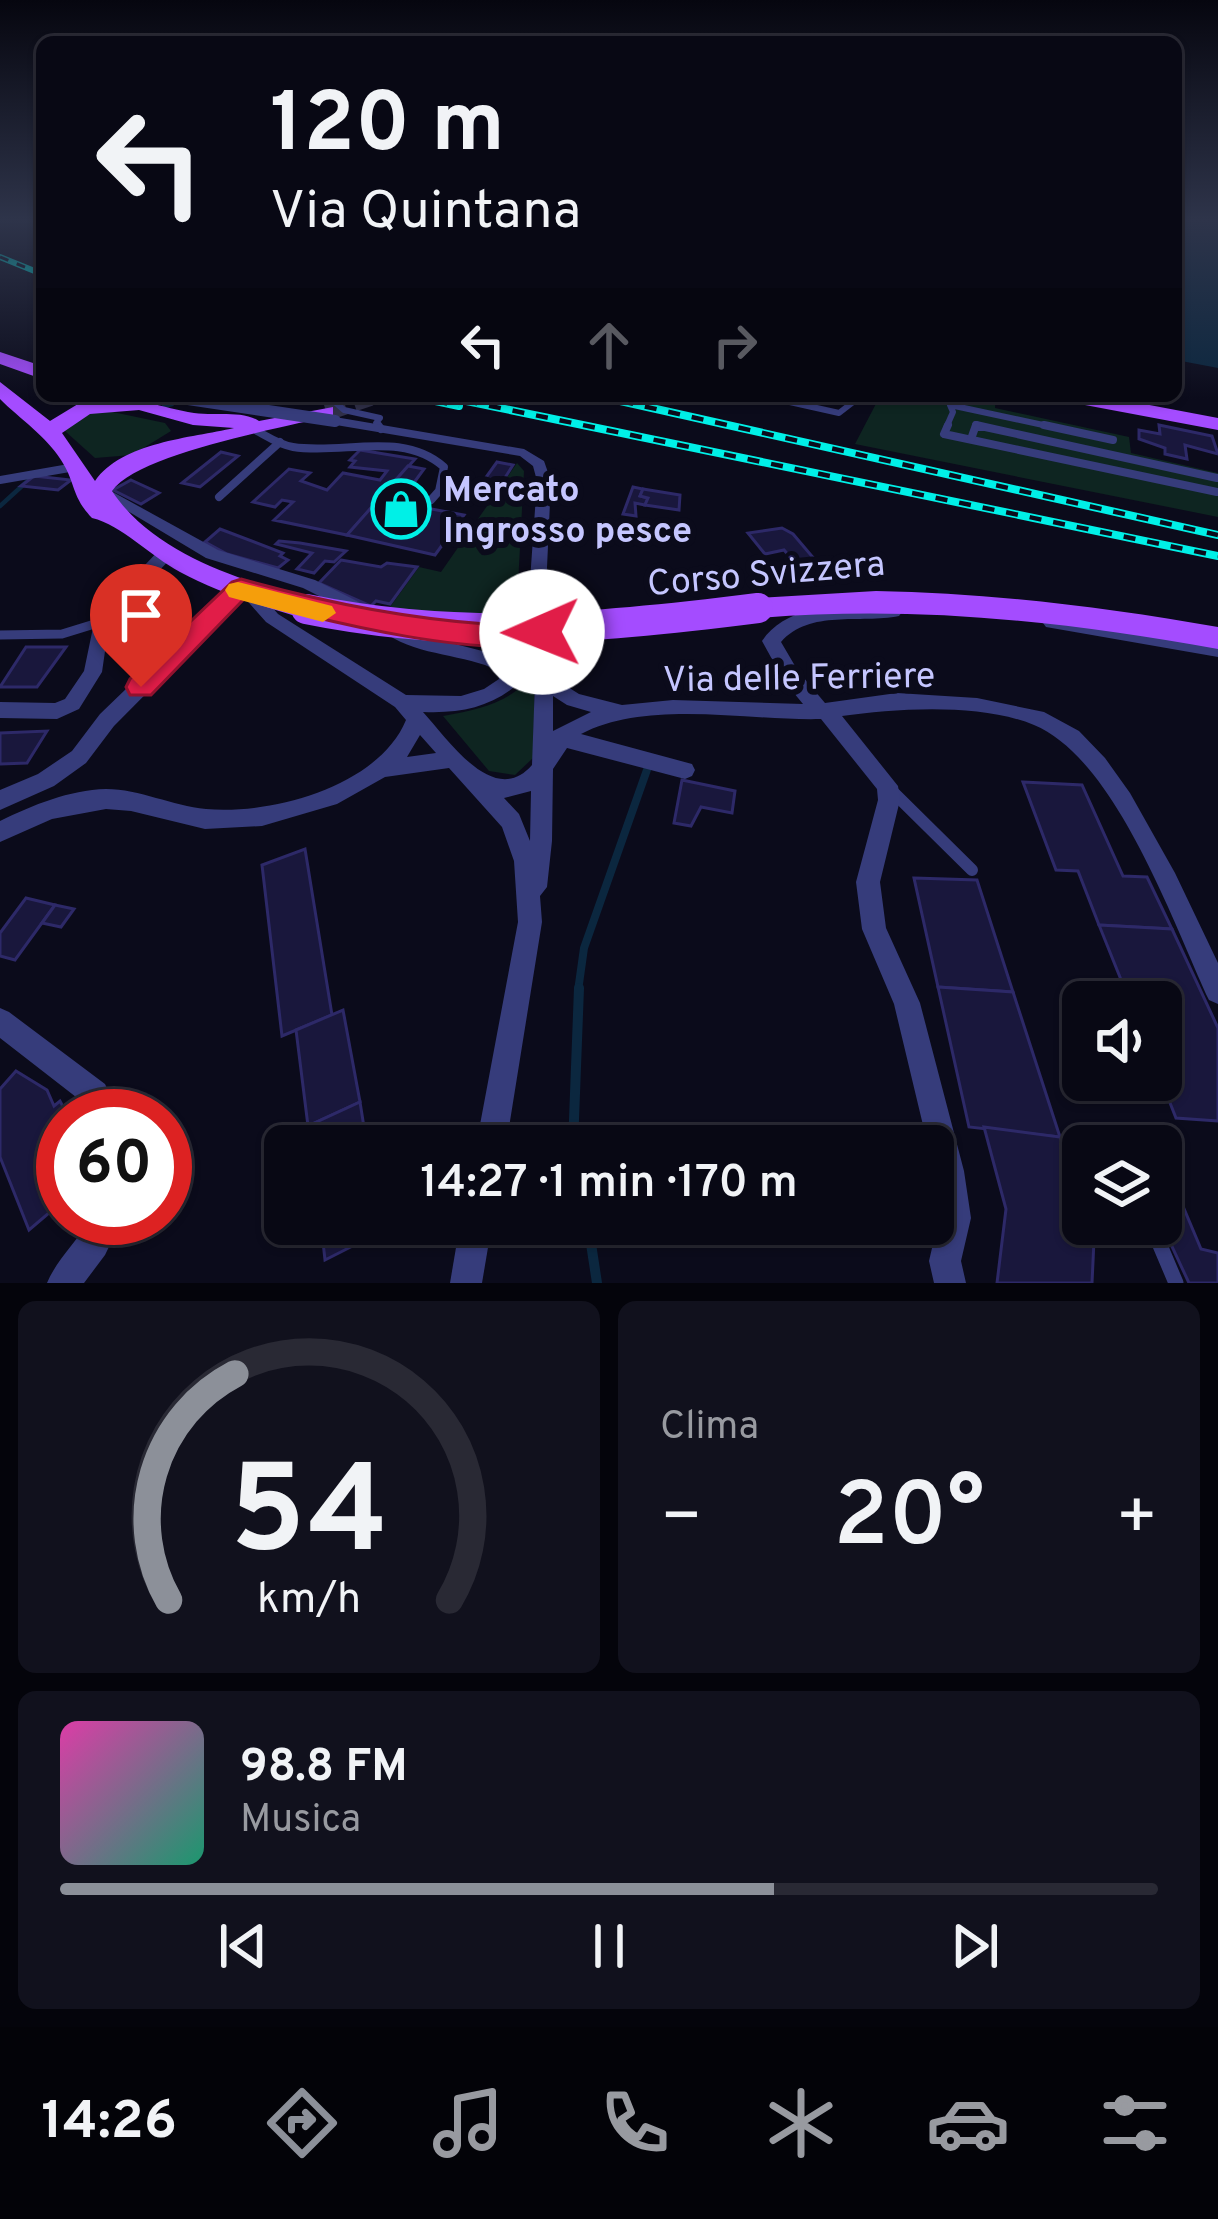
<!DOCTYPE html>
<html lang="it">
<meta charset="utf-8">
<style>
:root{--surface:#080814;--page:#11111d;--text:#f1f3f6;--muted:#989aa0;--line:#292934;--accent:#8c9099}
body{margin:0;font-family:Overpass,sans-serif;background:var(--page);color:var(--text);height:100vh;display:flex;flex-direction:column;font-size:45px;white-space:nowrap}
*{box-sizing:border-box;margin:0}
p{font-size:39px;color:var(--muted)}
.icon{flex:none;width:66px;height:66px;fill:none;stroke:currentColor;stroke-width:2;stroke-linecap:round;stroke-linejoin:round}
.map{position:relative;height:1283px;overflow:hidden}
.panel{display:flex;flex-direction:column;gap:18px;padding:18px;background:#04040b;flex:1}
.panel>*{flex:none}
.top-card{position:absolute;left:36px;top:36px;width:1146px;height:366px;border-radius:18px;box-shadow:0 3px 9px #0004,0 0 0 3px var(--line);background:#080814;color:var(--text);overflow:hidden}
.tools{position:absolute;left:1062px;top:981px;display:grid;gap:24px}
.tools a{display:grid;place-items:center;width:120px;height:120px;border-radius:18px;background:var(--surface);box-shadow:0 3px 9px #0004,0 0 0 3px var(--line);font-size:60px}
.speed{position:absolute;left:36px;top:1089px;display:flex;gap:24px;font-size:60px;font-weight:700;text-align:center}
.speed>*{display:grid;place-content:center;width:156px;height:156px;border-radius:50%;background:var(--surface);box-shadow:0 3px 9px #0004,0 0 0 3px var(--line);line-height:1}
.speed .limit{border:18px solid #d22;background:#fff;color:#111}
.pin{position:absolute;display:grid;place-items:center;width:102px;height:102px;color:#fff;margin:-123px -51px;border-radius:50% 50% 50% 0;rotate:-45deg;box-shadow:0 0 12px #0007}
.pin .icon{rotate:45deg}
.me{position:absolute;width:132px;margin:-66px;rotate:269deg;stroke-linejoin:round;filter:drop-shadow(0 0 9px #0008)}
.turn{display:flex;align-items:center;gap:42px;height:252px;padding:0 36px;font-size:54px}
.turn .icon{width:156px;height:156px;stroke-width:2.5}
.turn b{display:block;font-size:84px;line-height:102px}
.lanes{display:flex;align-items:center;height:114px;padding:0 36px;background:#0003;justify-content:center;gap:60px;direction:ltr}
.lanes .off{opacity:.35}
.big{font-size:90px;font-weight:600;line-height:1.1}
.panel .tile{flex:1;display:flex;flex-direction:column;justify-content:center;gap:18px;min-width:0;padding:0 42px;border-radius:18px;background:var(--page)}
.panel .dial{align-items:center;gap:0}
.dial svg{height:312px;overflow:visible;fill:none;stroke:var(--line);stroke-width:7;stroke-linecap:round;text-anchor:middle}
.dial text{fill:var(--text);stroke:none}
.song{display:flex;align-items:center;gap:36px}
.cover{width:144px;height:144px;border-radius:18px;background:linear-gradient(135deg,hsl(320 70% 55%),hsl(160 70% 35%))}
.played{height:12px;border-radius:6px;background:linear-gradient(90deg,var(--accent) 65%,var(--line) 65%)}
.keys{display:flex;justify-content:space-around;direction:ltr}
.heat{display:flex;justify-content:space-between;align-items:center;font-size:66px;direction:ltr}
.panel .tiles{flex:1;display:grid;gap:18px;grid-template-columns:1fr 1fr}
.tile:last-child{grid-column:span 2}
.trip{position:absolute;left:264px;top:1125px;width:690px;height:120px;border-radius:18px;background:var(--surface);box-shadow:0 3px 9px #0004,0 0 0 3px var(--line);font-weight:600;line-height:120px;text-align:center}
.menu{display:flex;height:192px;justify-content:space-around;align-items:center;background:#030308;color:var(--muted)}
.menu .icon{width:84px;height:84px}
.menu .selected{color:var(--accent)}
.menu b{font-size:54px;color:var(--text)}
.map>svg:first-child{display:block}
.green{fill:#0e2521}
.water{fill:#0b273f}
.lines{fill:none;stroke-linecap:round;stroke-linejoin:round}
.stream-far2{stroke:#0b273f;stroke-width:4.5}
.stream-far1{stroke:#0b273f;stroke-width:8}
.stream{stroke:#0b273f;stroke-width:10}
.building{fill:#19173c;stroke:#2d2968;stroke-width:3}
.primary-tunnel{stroke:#303049;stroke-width:20;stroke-dasharray:20 9;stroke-linecap:butt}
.lane-far4{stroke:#363c7b;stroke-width:6}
.lane-far3{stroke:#363c7b;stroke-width:8}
.lane-far2{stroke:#363c7b;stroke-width:9}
.lane-far1{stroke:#363c7b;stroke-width:12}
.lane{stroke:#363c7b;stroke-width:15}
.street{fill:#363c7b;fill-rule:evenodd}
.primary{fill:#a44cff;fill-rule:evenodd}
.rail-far1-casing{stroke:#00f0e7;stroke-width:6}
.rail-casing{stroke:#00f0e7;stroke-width:8}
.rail-far1{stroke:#0b0b1b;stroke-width:3;stroke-dasharray:9;stroke-linecap:butt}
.rail{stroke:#0b0b1b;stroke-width:4.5;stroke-dasharray:12;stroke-linecap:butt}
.street-bridge{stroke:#363c7b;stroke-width:12}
.primary-bridge{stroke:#a44cff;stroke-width:30}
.route{fill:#e11d48;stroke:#92132f;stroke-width:3}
.slow{fill:#f59e0b}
.labels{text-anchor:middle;stroke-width:12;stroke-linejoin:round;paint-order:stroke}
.poi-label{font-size:36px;font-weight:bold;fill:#c5c6ff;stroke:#0b0b1b;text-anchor:start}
.street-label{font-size:36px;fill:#c5c6ff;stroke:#0b0b1b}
</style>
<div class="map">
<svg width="1218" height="1283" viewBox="0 0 1218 1283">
<rect width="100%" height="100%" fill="#0b0b1b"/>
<g class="green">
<path d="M880,396H996L995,408L1129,437L1131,453L1218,473V517L855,444Z"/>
<path d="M103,410L165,423L171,431L132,455L95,458L65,431L67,420Z"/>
<path d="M517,463L524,471L516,623L385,614L419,567L441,572Z"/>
<path d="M535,673L533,758L515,775L489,771L443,716C480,709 510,703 535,673Z"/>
</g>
<path class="water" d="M1176,219H1218V368L1176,360Z"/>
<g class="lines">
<g class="stream-far2">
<path d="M164,406L172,404"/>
<path d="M0,506L33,476"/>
</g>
<path class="stream-far1" d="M578,991L584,948L648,767"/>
<g class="stream">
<path d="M573,1146L579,988"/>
<path d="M588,1224L597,1283"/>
</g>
</g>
<g class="building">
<path d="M1159,425L1212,436L1218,454L1185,445L1187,459L1165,454V448L1139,439V430L1160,434Z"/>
<path d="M360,450L415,459L347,535L274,520L293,502L282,500L275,507L253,502L289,469L310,473L301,481L327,490L343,473L380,480L387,471L350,467L355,461L350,460Z"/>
<path d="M221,452L238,456L200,487L182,483Z"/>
<path d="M497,462L513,465L501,484L484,480Z"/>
<path d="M408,466L424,469L399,503L464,515L435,555L347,535Z"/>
<path d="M34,476L71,480L58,490L21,486Z"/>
<path d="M131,480L159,493L141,504L113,490Z"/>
<path d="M633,487L643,489L640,496L648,498L645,505L635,503L636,516L623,514Z"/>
<path d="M643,489L680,495L679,510L645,505L648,498L640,496Z"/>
<path d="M782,528L793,534L816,561L797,565L784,550L765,554L748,533Z"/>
<path d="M220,529L283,553L280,556L288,560L278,568L227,554L205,542Z"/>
<path d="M279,541L300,543L346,551L334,562L325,561L314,573L297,569L312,553L276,544Z"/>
<path d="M341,560L381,567L387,563L417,567L390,604L376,601L371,606L319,583Z"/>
<path d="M26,647H66L37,687H0Z"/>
<path d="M47,731L27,763L0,764V733Z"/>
<path d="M682,780L735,791L732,813L701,807L691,826L674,823Z"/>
<path d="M1023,782L1082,785L1123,876L1147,877L1172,929L1099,925L1078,871L1056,870Z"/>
<path d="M305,849L332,1015L282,1036L262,865Z"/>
<path d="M914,878L977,880L1013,992L938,987Z"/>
<path d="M26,898L55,905L15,960L0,956V933Z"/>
<path d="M55,905L74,909L61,927L42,923Z"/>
<path d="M1099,925L1172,929L1218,1028V1121L1176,1118L1161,1080V1002H1130Z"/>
<path d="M938,987L1013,992L1060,1137L969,1127Z"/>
<path d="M343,1010L360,1102L308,1126L296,1030Z"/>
<path d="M16,1071L47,1090L54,1106L60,1101L68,1116H63V1201L29,1230L0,1157V1089Z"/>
<path d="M360,1102L367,1146H311L308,1126Z"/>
<path d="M984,1127L1060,1137L1083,1206V1224H1089L1094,1240L1092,1283H997L1006,1209Z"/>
<path d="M1161,1202L1182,1204L1201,1249L1218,1253V1283H1189L1161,1223L1166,1222Z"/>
<path d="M321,1224H380L382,1231L325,1260Z"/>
</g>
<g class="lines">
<path class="primary-tunnel" d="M326,411L370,396"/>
<g class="lane-far4">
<path d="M763,396L839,413L861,396"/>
<path d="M336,403L344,410L380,418L376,423L380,428"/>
<path d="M946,428L953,412L950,405L1057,428"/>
<path d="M975,428H990"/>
</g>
<g class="lane-far3">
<path d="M378,425L381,429"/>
<path d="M948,425L944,434L1217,492"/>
<path d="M976,425L1217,478"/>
<path d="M1044,425L1113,440"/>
<path d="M257,431C268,437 280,445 293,447C343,455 402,430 444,467L439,491L431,500"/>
<path d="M971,439L976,425"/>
<path d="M0,480L75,467"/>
<path d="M219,497L280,442"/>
</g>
<path class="lane-far2" d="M0,635L62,634L101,622"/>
<path class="lane-far1" d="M891,790L972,870"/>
<path class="lane" d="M1151,1224L1176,1283"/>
<g class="street">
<path d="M335,417L524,449L544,461L551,481L543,654L552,677L579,694L622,705L673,700L803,704L784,681L762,641C790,600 849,607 893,606L899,608L902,612L899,616C860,624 810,609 781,642L798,671L825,703L897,693L977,698L1044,712L1079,731L1105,758L1130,793L1175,873L1218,963V1004L1209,1000C1173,923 1116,759 1034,725C981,703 898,708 842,716L898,786L900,800L880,882L886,928L920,1003L964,1171L971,1218L961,1261L966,1283H934L929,1261L939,1218L933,1146H928L894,1004L862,929L856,882L878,800L877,789L821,719C747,721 648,699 581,734L692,764L695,770L692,776L685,779L567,748L553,769L552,841L547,887L540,896L542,922L506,1146H476L518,922L514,861L502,827L449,768L385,777L337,804L262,826L205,829L131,811L106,809L52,819L0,842V821C33,805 69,790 106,789C140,789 172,806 206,809C272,815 379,786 406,720L395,707L266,622L243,596L114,726L86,763L54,786L0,810V790L38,774L72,751L100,714L235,584L241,582L254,586L278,614L406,695L461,696L484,689L499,679L498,671L485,665C450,653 404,653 377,626L380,622L386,620L420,635L498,655L514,665L525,652L537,481L533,466L520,456L330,424V418ZM531,671L535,681L532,765C494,809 448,739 423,712C468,714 502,704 531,671ZM553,696L567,705L591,712L553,731ZM420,735L436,753L407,757ZM531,791L530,841L519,814L504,798Z"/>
<path d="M111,491L218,550L315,580L369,607L372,611L363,617L357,615L303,588L206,558L106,498L104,495Z"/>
<path d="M167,547L175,552L173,556L109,624L102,672L79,709L57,719L0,718V702L55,703L65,699L84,671L95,618L161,548Z"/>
<path d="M1052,617L1218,643V657L1046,627L1043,623Z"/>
<path d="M0,1008L9,1012L105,1084L120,1116H90L85,1104L0,1038Z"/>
<path d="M90,1218H123L105,1255L84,1283H47C57,1259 78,1241 90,1218Z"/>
<path d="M460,1224H492L482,1283H450Z"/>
</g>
<g class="primary">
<path d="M0,352L42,366V379L0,364Z"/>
<path d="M0,382L50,421L78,404L106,401L101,396C135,396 162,408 194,413C215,416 242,410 259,421L333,407V415C284,428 138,453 112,491C155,556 245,581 316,602L320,609L316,616L306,619C263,607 220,593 180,572C150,556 122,525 92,518C71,496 76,483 61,460C46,436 20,419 0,399ZM139,410L193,425L234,428C191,438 122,442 95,481L62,433L90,414Z"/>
<path d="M1059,396H1102L1218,418V430L1069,402Z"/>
<path d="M876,591C992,593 1104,607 1218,627V649C1064,621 914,605 758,618L744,608L758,598Z"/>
</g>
<g class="rail-far1-casing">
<path id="rail-far1" d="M0,257L42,274"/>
</g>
<g class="rail-casing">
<g id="rail">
<path d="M412,396L459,406"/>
<path d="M442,396L1218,556"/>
<path d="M598,396L1218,535"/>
</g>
</g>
<use href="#rail-far1" class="rail-far1"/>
<use href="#rail" class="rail"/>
<path class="street-bridge" d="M168,396L335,421"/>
<path class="primary-bridge" d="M306,609C463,641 601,628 758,608"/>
</g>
<linearGradient id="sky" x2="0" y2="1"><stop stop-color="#06060f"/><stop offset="0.55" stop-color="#2e344a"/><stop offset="1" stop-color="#2e344a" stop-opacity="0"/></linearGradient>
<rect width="1218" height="399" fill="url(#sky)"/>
<path class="route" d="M241,579C323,602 401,618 486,624C507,626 543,614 556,632C526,673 292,614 245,598L151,695H130L126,687L130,679L232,582Z"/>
<path class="slow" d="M238,582L332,606L336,613L323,622L229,597L225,590L229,584Z"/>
<defs>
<g id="shop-ring" transform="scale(3)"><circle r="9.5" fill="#0b0b1b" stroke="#00f0e7" stroke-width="1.5"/><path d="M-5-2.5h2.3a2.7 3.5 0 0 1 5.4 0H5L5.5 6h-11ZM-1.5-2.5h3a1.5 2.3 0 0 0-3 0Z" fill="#00f0e7"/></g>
</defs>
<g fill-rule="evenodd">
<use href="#shop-ring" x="401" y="509"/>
</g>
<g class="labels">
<g class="poi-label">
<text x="443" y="501">Mercato<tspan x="443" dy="41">Ingrosso pesce</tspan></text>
</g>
<g class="street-label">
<text transform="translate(766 572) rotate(-5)" y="13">Corso Svizzera</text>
<text transform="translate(799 676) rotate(-1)" y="13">Via delle Ferriere</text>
</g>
</g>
</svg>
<div class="tools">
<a><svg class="icon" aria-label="sound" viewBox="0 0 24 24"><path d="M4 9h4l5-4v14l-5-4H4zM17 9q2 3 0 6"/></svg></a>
<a><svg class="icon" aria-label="layers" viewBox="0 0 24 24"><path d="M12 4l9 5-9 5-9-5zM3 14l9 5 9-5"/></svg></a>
</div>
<div class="speed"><div class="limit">60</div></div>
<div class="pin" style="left:141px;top:687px;background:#d93025"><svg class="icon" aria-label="arrive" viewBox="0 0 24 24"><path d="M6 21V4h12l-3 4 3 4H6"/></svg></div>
<svg class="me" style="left:542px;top:632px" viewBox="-20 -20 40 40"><circle r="19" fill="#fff"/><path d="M0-13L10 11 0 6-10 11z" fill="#e11d48"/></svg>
<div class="trip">14:27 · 1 min · 170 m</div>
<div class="top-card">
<div class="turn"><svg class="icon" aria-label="left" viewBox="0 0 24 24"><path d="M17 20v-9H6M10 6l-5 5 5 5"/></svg><div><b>120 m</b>Via Quintana</div></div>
<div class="lanes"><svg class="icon" aria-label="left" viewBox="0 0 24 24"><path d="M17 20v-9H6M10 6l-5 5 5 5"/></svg><svg class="icon off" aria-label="ahead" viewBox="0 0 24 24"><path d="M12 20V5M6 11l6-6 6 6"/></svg><svg class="icon off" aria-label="right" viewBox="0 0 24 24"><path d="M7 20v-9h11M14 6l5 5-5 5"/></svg></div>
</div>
</div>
<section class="panel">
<div class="tiles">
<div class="tile dial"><svg viewBox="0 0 100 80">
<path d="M14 69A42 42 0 1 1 86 69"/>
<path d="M14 69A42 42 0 0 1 31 11" stroke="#8c9099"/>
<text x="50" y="56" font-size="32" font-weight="700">54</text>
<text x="50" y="72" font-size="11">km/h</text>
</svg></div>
<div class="tile"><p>Clima</p>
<div class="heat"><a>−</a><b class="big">20°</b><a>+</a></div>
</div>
<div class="tile">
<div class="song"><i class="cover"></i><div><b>98.8 FM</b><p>Musica</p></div></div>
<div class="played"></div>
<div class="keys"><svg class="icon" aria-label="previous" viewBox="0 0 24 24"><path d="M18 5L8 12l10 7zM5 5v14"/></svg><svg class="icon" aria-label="pause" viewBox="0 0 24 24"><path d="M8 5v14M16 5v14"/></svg><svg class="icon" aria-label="next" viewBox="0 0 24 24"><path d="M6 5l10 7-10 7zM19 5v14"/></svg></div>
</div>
</div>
</section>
<nav class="menu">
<b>14:26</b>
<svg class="icon selected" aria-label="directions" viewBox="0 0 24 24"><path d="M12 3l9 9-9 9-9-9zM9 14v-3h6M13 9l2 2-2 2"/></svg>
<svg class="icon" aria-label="music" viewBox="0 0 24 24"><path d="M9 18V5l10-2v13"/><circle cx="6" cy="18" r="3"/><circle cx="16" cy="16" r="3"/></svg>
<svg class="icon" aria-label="phone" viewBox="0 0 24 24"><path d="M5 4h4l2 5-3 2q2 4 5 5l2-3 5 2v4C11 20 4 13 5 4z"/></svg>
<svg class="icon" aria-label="climate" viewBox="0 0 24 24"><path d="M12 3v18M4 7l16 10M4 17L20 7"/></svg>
<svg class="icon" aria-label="car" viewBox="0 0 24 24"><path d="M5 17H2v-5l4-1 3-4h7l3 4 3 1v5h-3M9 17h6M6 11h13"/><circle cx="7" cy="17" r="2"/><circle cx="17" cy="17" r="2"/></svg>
<svg class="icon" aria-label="filters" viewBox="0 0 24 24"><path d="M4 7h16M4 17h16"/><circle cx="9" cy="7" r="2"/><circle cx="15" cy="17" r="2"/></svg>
</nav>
